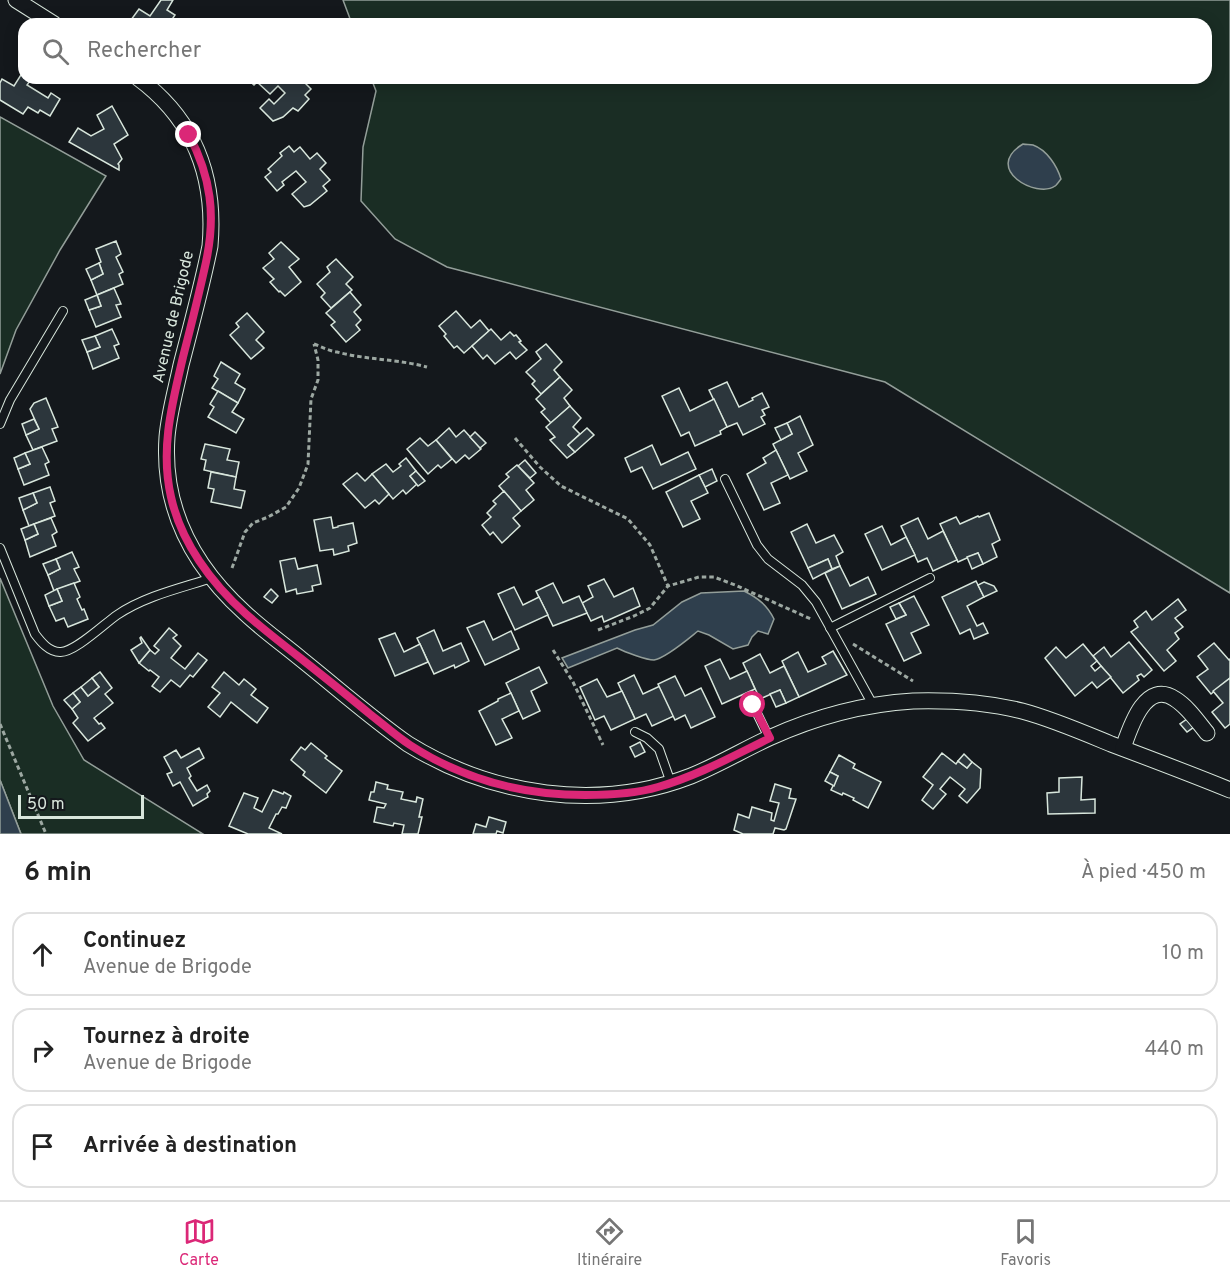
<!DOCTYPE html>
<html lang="fr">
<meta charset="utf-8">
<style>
:root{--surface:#fff;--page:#f6f6f6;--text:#222;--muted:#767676;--line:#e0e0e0;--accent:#db2777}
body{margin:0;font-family:Overpass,sans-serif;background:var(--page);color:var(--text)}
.scale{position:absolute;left:18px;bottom:15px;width:126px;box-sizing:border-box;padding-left:6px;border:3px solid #d8e6dc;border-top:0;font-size:16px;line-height:21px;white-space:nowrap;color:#d8e6dc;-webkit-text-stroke:4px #14181c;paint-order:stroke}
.stop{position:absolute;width:18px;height:18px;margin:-14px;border:4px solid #db2777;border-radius:50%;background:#fff}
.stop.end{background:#db2777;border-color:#fff;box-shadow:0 2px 6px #0008}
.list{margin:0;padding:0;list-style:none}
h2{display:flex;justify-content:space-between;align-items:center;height:78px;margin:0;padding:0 24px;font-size:26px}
h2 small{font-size:20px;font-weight:400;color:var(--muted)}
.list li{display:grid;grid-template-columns:39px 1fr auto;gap:18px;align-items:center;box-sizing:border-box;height:84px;margin:0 12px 12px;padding:0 12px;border:2px solid var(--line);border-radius:18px}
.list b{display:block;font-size:22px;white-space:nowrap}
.list p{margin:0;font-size:20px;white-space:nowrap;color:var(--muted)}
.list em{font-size:20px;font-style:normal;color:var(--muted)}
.icon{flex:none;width:33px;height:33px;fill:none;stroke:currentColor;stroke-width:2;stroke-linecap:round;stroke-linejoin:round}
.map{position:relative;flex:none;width:1230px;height:834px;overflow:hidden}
.search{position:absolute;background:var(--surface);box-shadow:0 3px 15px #0003;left:18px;right:18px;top:18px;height:66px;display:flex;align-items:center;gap:15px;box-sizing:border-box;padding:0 21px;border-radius:18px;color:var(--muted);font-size:22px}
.sheet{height:366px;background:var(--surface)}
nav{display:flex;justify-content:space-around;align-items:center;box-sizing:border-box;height:84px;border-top:2px solid var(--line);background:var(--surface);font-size:16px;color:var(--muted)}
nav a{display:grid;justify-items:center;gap:3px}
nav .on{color:var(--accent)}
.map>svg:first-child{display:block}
.green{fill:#1a2d24;stroke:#939e99;stroke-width:1.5}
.water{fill:#2f3f4d;stroke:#939e99;stroke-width:1.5}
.building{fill:#2c363c;stroke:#d8e6dc;stroke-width:1.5}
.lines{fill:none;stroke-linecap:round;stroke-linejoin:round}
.lane-casing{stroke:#d8e6dc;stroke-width:10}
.street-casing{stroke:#d8e6dc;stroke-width:17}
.path{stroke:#9da8a2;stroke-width:3;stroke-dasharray:4.5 3;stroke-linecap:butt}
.lane{stroke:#14181c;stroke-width:8}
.street{stroke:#14181c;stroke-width:15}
.route{stroke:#db2777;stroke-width:8}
.labels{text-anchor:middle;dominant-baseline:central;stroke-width:4.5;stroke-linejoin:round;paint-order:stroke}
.street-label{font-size:16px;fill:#d8e6dc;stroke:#14181c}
</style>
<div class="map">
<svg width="1230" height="834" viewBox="0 0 1230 834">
<rect width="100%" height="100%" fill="#14181c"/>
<g class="green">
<polygon points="343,0 1230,0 1230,593 885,382 447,267 395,239 361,201 363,147 376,91 371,78 1206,78 1206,24 352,24"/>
<polygon points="0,117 106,176 60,250 16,330 0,374"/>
<polygon points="0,578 53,706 84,760 203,834 21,834 0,780"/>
</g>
<g class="water">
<path d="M1023,144C1026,145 1030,144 1033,145C1047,150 1057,166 1061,179C1060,180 1056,186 1055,186C1037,199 982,169 1023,144Z"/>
<path d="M744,591C758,598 767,605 774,619L768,634L758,631L752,637L748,645L733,649L709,635L698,631C688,639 666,658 654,660C646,660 625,652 617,648L568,668L562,658L635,630L653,625L682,602L701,593Z"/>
<polygon points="0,780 21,834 0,834"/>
</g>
<g class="building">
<polygon points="161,0 173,0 167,10 175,15 169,24 128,24 139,9 150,16"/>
<polygon points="24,70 24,78 32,78 27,85 48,98 51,93 60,99 50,116 40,110 38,113 28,107 23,114 0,100 0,83 2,79 14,86"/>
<polygon points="246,78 307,78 304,82 311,89 305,95 309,99 298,111 293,108 283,117 273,121 260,108 269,99 274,104 285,93 278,86 270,94 257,82 254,85"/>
<polygon points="112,106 128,135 114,144 122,159 118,164 119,165 119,170 69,142 78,128 91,136 104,129 97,115"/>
<polygon points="289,146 294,152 300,147 310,159 317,153 326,163 320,169 330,180 323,186 327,191 310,205 304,207 292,194 306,182 296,171 282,182 284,185 277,191 265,177 271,172 268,169 282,156 280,153"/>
<polygon points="116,241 121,254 116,257 123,272 119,274 123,284 97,295 91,280 103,274 99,263 101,262 96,249"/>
<polygon points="281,242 299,259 289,267 301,282 285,296 280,291 279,292 270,282 274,279 263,268 274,259 269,253"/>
<polygon points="336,259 353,277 346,284 352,290 331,308 321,297 325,293 317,284 330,272 327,267"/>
<polygon points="99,263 103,274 91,280 86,269"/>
<polygon points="114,288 121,304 116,305 121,317 96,327 89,310 101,306 97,295"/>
<polygon points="350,292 361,305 354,312 361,320 356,325 360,330 346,342 331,325 335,322 326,313"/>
<polygon points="97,295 101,306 89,310 85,300"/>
<polygon points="456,311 471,328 480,320 489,331 464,353 457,346 454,348 444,336 446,334 439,326"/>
<polygon points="247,313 264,332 256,340 264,348 251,359 230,335 239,327 236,323"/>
<polygon points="112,329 119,344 114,346 119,358 93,369 87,352 100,347 95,336"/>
<polygon points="491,329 501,340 510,332 514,336 516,335 521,341 519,342 527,350 516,359 510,352 495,364 487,355 483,359 472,346"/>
<polygon points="95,336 100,347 87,352 82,340"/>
<polygon points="546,344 562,362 554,370 560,377 541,394 532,384 535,381 526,372 541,359 536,352"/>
<polygon points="221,362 240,374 235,383 245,389 238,403 212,388 218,379 214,376"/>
<polygon points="560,377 572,390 564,398 570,406 551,423 541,412 545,409 536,399"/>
<polygon points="727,382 739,407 753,400 752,398 762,393 769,407 762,410 765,415 761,417 765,424 743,435 737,423 727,427 709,390"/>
<polygon points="679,388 690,411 714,399 727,427 720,431 721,434 695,446 689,432 681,436 662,396"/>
<polygon points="218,391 238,403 232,412 244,419 236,433 208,417 214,407 210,404"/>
<polygon points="46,398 58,427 52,429 57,441 33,450 26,435 39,429 30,409 34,403"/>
<polygon points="570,406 581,418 573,427 580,434 568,445 575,452 567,458 550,440 555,437 546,427"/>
<polygon points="800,416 813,445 798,453 807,471 790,479 773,444 792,434 787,423"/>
<polygon points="34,419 39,429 26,435 22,424"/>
<polygon points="787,423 792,434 781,440 775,428"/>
<polygon points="449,428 456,437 464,430 481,449 469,459 465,455 456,463 436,440"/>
<polygon points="587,428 594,435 575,452 568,445"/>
<polygon points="475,432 486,443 480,448 470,437"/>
<polygon points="420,438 428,446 436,440 452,459 441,468 438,465 428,474 407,449"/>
<polygon points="205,444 230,449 227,460 239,462 236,477 204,470 206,460 201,459"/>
<polygon points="652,445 661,465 688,452 696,469 653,489 642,467 631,472 625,458"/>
<polygon points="42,447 49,462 45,464 49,475 24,485 18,469 30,464 25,453"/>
<polygon points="776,450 788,475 771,483 780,503 764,510 747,474 766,463 763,458"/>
<polygon points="25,453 30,464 18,469 14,458"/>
<polygon points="406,458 416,471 410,476 417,484 406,494 403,490 393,499 372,474 386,464 393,472 401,466 399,464"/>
<polygon points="525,460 536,473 530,478 518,466"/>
<polygon points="517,465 534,483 526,490 534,500 521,511 499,486 509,477 506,474"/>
<polygon points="712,469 717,481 705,487 699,475"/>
<polygon points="416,471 425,481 418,486 410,476"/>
<polygon points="211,472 236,477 234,489 245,491 241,508 211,502 214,489 208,488"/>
<polygon points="357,473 365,481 372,474 389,494 379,504 375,500 365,508 343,484"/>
<polygon points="699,475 708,493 691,501 700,519 683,527 666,492"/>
<polygon points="50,487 55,501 50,503 55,516 29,526 23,510 37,503 33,493"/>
<polygon points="504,491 521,511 513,518 520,526 502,543 493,532 490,535 482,525 491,517 487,513 496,504 493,501"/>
<polygon points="33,493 37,503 23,510 19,498"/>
<polygon points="989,513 1000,540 992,544 997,557 983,564 978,553 958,562 940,524 956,517 960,524 978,516 979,517"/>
<polygon points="331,517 333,528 338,527 338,526 353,523 357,543 348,546 349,551 334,555 333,549 320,551 314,520"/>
<polygon points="51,518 57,532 52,535 56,546 30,557 25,540 38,534 34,524"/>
<polygon points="918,518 928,539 943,531 957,560 933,571 927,558 918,562 901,526"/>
<polygon points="34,524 38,534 25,540 21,529"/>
<polygon points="807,524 816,543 834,535 843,552 836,556 840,566 832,569 828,559 808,568 791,532"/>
<polygon points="882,526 891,545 906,537 915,555 882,570 865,534"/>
<polygon points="72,552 79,567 74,569 80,581 54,591 48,575 60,569 56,559"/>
<polygon points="978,553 983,564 972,569 967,557"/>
<polygon points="295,558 298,569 317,565 321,584 312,586 313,591 297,594 296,589 286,592 280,561"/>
<polygon points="56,559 60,569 48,575 43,564"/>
<polygon points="828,559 832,569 813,579 808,568"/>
<polygon points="840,566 850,586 868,577 876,594 842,609 825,573"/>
<polygon points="604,579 614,597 633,588 640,606 604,622 602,616 591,621 582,603 593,597 588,586"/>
<polygon points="976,581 984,597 967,606 977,626 983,623 988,633 974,639 970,629 960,634 942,597"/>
<polygon points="984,582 994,586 997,591 984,597 978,585"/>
<polygon points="74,583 80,597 77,599 82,610 84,609 88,619 68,627 64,618 56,621 49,606 62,601 57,589"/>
<polygon points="553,583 563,603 579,596 587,613 553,626 536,591"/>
<polygon points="514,587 523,605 539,597 548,615 515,630 498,594"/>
<polygon points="57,589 62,601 49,606 45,595"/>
<polygon points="271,589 278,596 272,603 264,597"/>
<polygon points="914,596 929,625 911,633 921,653 904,661 886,624 906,615 899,603"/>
<polygon points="1178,599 1186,610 1175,618 1183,627 1175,633 1179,639 1167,650 1176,661 1164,671 1131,632 1138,627 1134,621 1146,611 1152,620"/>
<polygon points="899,603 906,615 896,619 890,607"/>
<polygon points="484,621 493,640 511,631 519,649 485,665 467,628"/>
<polygon points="169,628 177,635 173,638 181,646 171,658 185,669 198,653 207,660 193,677 190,675 180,687 171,680 160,692 152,686 159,677 150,670 149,671 139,663 150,650 155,654 159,650 154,646"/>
<polygon points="434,630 443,651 461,643 469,661 455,668 454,665 434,674 417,638"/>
<polygon points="395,633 404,652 420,644 428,662 395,676 379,639"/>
<polygon points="141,637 150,650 139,663 131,650 142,643 140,638"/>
<polygon points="1129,642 1152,670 1144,677 1141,674 1137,676 1139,680 1123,693 1093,656 1104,647 1111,657"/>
<polygon points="1214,643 1229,660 1230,659 1230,678 1211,694 1197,677 1208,669 1198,656"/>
<polygon points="1083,644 1097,661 1091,666 1095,671 1101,666 1111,677 1097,688 1092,682 1075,696 1045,658 1056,647 1066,658"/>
<polygon points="833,651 847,675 799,697 782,661 798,652 808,672 826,664 822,657"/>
<polygon points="760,654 770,673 784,666 799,697 786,703 780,690 760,699 743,663"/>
<polygon points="720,659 730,679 747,671 755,689 722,704 705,666"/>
<polygon points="539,667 547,683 531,691 540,711 523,719 506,683"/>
<polygon points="100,672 112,688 105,694 113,703 94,718 99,724 101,723 105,728 88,741 73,723 78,718 72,709 80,702 73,693 81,687 88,696 99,687 92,678"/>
<polygon points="224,672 239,685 244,679 256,689 251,695 268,708 257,723 231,702 220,717 208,707 220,693 212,687"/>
<polygon points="634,675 643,694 660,686 674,716 652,726 646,714 635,719 618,683"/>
<polygon points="675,676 685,696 701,688 715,717 691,728 685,715 675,720 658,684"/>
<polygon points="92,678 99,687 88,696 81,687"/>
<polygon points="1230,678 1230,724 1225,728 1212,712 1223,703 1213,691"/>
<polygon points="597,679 607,697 622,691 635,719 611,730 604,716 595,720 580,687"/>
<polygon points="780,690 786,703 776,707 770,694"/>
<polygon points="73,693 80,702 72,709 64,700"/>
<polygon points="511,693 519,711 502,719 512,738 496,745 479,711 498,701 498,699"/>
<polygon points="1187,719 1194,727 1187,732 1180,724"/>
<polygon points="640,742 645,752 635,757 630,747"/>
<polygon points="311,743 327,756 325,758 342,771 326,793 303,775 305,772 291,760 301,747 305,750"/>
<polygon points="199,748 204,758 187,768 191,776 189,778 197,791 207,785 210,791 207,794 208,797 193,806 180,782 173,786 167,774 172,772 164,757 176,750 181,758"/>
<polygon points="942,753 956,764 958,761 967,768 972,762 981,769 980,788 967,803 959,796 965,789 950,777 940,789 946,794 933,809 922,800 933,785 923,777"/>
<polygon points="964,754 972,762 967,768 958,761"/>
<polygon points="839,755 855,764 853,768 881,782 868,808 853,800 854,798 843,793 842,795 831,790 838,776 830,772"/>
<polygon points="830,772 838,776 834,786 825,781"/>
<polygon points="1082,777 1081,800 1095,799 1095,813 1048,814 1047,793 1059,792 1059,778"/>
<polygon points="376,782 388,785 387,789 403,792 401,799 416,802 417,797 423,799 419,817 422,817 418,834 402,834 404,825 394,823 393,826 374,822 377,807 384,808 386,804 369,800 371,792 374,792"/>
<polygon points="775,784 791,789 789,798 796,799 786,829 784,830 775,828 773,834 743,834 734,830 738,814 749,818 752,807 772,813 771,820 774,821 779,803 770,801"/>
<polygon points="273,790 283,794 284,792 291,796 286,808 282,807 278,814 276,814 269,828 282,834 248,834 229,826 244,793 258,798 254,808 262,812"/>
<polygon points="489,817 506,822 503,833 497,831 496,834 473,834 476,824 486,827"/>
</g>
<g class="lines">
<defs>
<g id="lane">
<polyline points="0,424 10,400 63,311"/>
<polyline points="725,479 757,545 768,559 802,585 816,602 873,705"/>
<path d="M0,548L35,634C41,642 49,652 60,652C74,653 104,624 117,615C145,596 181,588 212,578"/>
<polyline points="830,628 930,578"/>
<polyline points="753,705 769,738"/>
<polyline points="635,732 647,738 659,749 671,783"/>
</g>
<g id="street">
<polyline points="16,0 54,24"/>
<path d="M138,78C195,120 216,177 210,246C202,286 191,326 181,365C176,389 169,413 167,437C162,508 193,566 245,613C263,630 283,644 301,659C336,687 371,718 408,744C492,796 598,812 691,776C718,765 743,750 769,738C815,717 863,704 913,701C950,700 986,702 1022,711C1052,719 1082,732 1111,744C1151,759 1191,774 1230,790"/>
<path d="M1123,748C1130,728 1145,679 1175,699C1188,707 1198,722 1207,733"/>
</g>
</defs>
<use href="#lane" class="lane-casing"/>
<use href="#street" class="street-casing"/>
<g class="path">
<path d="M314,344C322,347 329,351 337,352C367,360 398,359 427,367"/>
<polyline points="515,438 540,467 561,486 628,519 650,545 668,586"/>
<polyline points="232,568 245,532 253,523 268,517 286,507 299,488 308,464 311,399 318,380 318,360 314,344"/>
<polyline points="598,630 634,616 650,608 668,586 699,577 714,577 735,585 811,619"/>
<polyline points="853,644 913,681"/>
<polyline points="553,650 573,682 603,745"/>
<polyline points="0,724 46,834"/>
</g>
<use href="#lane" class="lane"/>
<use href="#street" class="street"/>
</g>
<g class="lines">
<path class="route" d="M189,135C211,177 216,215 206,262C199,294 191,326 183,357C172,404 160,449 171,497C181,542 211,583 246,614C263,629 281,643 299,657C323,676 347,695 371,715C384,725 396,736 410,745C464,780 522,795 585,795C610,795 635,794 658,787C697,776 733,756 770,738L753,705"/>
</g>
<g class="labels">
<g class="street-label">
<text transform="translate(174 317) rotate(-77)">Avenue de Brigode</text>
</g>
</g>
</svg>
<div class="scale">50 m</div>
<div class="stop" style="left:753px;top:705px"></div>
<div class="stop end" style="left:189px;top:135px"></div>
<div class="search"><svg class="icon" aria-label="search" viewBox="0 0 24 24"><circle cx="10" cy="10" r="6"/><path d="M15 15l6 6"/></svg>Rechercher</div>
</div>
<section class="sheet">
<h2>6 min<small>À pied · 450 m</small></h2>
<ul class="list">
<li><svg class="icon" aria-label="ahead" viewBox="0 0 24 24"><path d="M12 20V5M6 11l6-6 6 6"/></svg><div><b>Continuez</b><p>Avenue de Brigode</p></div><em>10 m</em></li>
<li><svg class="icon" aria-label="right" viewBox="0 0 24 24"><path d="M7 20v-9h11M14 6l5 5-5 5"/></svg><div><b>Tournez à droite</b><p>Avenue de Brigode</p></div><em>440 m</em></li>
<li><svg class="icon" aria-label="arrive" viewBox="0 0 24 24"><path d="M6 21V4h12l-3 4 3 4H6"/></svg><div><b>Arrivée à destination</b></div></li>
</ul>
</section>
<nav>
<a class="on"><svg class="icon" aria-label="map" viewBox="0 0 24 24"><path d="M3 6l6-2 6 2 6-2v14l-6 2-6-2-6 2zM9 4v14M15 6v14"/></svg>Carte</a>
<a><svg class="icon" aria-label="directions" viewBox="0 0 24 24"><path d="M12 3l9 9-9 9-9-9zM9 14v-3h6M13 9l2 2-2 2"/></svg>Itinéraire</a>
<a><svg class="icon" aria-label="saved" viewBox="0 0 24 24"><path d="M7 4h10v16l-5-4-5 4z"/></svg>Favoris</a>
</nav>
